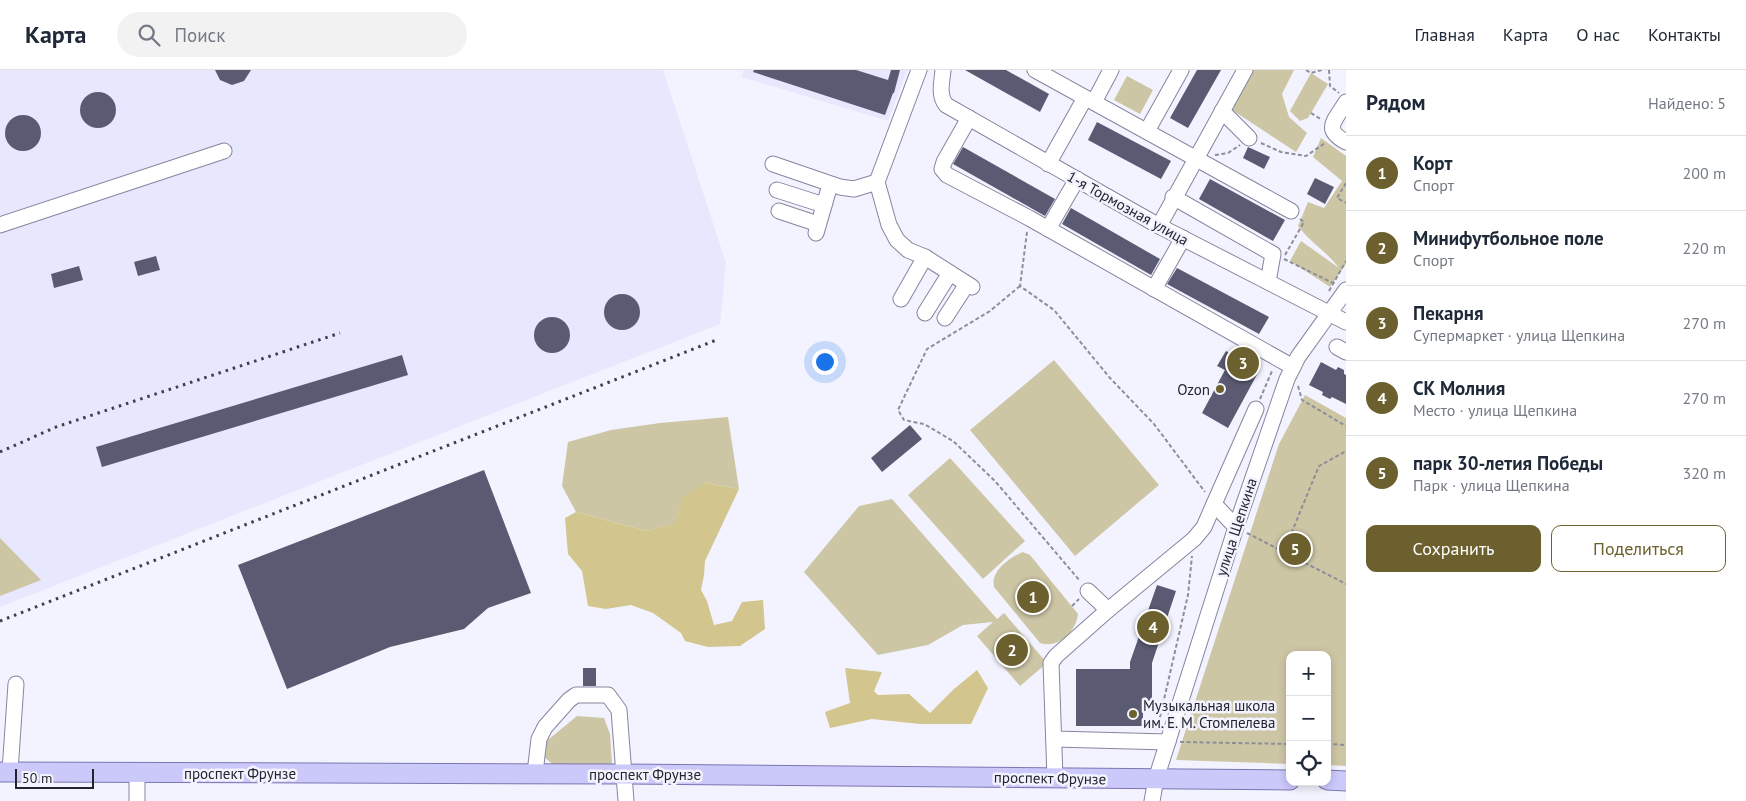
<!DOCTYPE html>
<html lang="ru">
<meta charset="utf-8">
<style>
:root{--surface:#fff;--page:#f2f2f3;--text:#1f2937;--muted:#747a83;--line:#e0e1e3;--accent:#6c612e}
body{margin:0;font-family:"PT Sans",sans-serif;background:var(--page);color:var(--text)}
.controls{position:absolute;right:15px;bottom:15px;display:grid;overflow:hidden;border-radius:10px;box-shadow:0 2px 8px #0003}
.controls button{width:45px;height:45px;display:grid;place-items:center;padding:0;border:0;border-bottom:1px solid var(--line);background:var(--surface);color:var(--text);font:25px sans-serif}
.scale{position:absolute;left:15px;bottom:12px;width:79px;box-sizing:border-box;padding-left:5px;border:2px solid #24242e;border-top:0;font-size:14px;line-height:18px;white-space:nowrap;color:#24242e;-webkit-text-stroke:4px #f3f3ff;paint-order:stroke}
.you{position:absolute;left:824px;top:291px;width:18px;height:18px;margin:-12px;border:4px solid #fff;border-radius:50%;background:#1a73e8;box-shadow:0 0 0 8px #1a73e833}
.badge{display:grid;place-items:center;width:32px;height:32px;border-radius:50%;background:var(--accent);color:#fff;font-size:16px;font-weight:700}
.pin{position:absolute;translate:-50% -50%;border:2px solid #fff;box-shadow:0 1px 5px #0006}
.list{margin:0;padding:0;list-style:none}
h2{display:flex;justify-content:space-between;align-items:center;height:65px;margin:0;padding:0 20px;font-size:21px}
h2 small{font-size:16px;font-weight:400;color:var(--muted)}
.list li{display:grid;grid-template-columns:32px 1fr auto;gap:15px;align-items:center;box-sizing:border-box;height:75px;padding:0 20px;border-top:1px solid var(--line)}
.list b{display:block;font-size:19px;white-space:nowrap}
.list p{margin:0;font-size:16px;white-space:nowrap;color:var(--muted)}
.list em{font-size:16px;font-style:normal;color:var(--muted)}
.actions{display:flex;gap:10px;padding:15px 20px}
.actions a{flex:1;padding:11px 0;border:1px solid var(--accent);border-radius:10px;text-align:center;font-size:18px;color:var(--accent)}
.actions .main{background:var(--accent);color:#fff}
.icon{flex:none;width:28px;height:28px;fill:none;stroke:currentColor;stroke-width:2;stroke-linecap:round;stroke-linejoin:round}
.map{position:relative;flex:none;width:1346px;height:731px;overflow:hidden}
header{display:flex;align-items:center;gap:30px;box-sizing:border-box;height:70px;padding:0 25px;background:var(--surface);border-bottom:1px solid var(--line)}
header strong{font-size:24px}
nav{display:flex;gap:28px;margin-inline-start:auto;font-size:18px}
.search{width:350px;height:45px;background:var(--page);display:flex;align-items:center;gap:12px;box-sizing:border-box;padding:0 18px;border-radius:28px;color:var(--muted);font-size:19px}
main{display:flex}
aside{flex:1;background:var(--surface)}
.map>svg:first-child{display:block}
.built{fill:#e7e7fd}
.green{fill:#cdc6a5}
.water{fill:#d2c68e}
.building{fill:#5a5a72}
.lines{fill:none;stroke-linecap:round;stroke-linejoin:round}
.minor-casing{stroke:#86859f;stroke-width:17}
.major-casing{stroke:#7a77b0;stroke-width:21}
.path{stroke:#8e8e99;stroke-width:2;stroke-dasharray:4 2.5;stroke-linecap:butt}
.minor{stroke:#fff;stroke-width:15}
.major{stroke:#cbc8fa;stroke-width:19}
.rail{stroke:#3e3e48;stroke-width:3;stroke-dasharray:2.5 5;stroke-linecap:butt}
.poi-dot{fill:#6c612e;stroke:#f3f3ff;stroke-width:2}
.labels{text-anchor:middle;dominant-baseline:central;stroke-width:5;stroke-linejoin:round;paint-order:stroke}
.street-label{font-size:15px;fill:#24242e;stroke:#f3f3ff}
.poi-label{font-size:15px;fill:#24242e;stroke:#f3f3ff;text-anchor:end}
</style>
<header>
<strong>Карта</strong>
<div class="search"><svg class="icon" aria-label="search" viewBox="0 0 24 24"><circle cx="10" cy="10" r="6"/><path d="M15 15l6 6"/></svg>Поиск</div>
<nav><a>Главная</a><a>Карта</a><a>О нас</a><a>Контакты</a></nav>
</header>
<main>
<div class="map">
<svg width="1346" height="731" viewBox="0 0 1346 731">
<rect width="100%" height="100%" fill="#f3f3ff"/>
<g class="built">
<polygon points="0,0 663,0 726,193 720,254 0,537"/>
<polygon points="744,0 907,0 888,51 742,7"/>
</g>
<g class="green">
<polygon points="1252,0 1294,0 1282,24 1289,47 1307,63 1296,82 1229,38"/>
<polygon points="1311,3 1328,14 1308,48 1300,51 1290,41"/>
<polygon points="1127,6 1153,20 1140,44 1114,30"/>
<path d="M1321,68L1346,86V194L1330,217L1290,191L1301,171L1339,198C1327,182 1310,172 1298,156L1308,132L1324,138L1342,111L1313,87Z"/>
<polygon points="1054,290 1159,415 1075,486 970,360"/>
<polygon points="1305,325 1346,348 1346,696 1327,695 1327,585 1290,585 1290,694 1176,690 1279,374"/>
<polygon points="728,347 739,419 706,413 679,441 677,453 647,461 576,442 562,416 568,372 611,360 660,353"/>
<polygon points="950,388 1025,471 983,509 908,425"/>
<polygon points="892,429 997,549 1004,543 1047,593 1020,616 977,566 993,552 963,555 928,575 878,585 804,502 859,436"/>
<polygon points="0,468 41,510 0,526"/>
<path d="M1023,482L1030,485L1078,544C1076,562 1058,579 1040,573L994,517C990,501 1010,487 1023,482Z"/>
<polygon points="577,646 604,648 610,664 612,694 555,696 544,687 543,674"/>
</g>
<g class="water">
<polygon points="706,413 739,419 705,491 704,505 701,520 707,531 714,555 732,551 742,532 763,530 765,559 740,576 708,577 685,571 681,563 653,543 631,535 606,539 588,536 582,501 568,484 565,448 576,442 647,461 676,453 683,426"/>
<polygon points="845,598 882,602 874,621 878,625 909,624 930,643 954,619 977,600 988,618 971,654 920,654 872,649 830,658 825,642 850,633"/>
</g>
<g class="building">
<polygon points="215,0 251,0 244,11 232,15 220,10"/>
<polygon points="754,0 856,0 888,10 891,0 900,0 894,23 893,23 885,45 753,2"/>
<polygon points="965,0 1006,0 1049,24 1040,42"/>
<polygon points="1197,0 1221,0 1188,58 1170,48"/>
<circle cx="98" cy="40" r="18"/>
<circle cx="23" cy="63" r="18"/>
<polygon points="1097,52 1171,91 1161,109 1088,70"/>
<polygon points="963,77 1055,129 1045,146 953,94"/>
<polygon points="1248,77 1270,87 1264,99 1243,88"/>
<polygon points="1315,108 1334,117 1325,134 1307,124"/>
<polygon points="1210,109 1285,150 1273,171 1199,129"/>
<polygon points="1071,138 1160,189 1151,205 1062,154"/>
<polygon points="156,186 160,200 138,206 134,192"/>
<polygon points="79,196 83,210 54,218 51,204"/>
<polygon points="1177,198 1269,247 1259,264 1167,214"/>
<circle cx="622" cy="242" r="18"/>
<circle cx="552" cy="265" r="18"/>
<polygon points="1226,281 1260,299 1228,358 1202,343 1225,300 1217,296"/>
<polygon points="402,285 408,305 102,397 96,377"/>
<polygon points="1321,292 1336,300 1338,297 1344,300 1344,304 1346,305 1346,334 1332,327 1330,329 1322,325 1323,322 1309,315"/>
<polygon points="910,355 922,369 882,402 871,388"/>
<polygon points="484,400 531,523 488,538 464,559 390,577 287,619 238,495"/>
<polygon points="1157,515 1176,521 1152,593 1152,640 1143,640 1143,656 1076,656 1076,599 1130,599 1130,592"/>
<rect x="583" y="598" width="13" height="18"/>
</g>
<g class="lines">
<defs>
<g id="minor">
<path d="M943,0C942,12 938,25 946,35L1159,156L1346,252"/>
<polyline points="1035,0 1291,141"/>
<polyline points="1094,32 1111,0"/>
<path d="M1346,32C1335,51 1322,59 1346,72"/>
<polyline points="1222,41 1249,68"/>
<polyline points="969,48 944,92 942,99 947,105 1029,148 1293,297"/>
<polyline points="1147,61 1181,0"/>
<polyline points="773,94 840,117 854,119 877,112 919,0"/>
<polyline points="1048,94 1085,28"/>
<polyline points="877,112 889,155 897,170 908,180 925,187 972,217"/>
<polyline points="777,120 824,135"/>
<polyline points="1173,127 1273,184 1268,212"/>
<polyline points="779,141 818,154"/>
<polyline points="0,155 224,81"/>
<polyline points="1159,156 1245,0"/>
<polyline points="1048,159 1077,109"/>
<polyline points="816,163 830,115"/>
<polyline points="1154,219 1183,168"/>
<polyline points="901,229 925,187"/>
<polyline points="925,243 950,203"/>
<polyline points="945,248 967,214"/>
<polyline points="1337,277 1346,282"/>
<polyline points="1236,457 1214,434 1256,339"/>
<polyline points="1088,521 1108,540"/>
<polyline points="1054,669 1168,672"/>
<polyline points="10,701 16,614"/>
<polyline points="535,703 539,669 545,657 569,630 576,625 608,625 619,640 626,731"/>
<polyline points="1055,708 1051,593 1056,586 1108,540 1194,469 1204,457 1214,434"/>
<polyline points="137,731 137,702"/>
<polyline points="1152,731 1156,709 1236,457 1287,309 1298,287 1346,220"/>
</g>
<g id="major">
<polyline points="0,702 624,704 1290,710"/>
<polyline points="1327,710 1346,711"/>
</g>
</defs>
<use href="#minor" class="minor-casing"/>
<use href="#major" class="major-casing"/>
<g class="path">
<polyline points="1306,0 1311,3 1322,0"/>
<polyline points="1329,0 1330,16 1339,23"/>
<polyline points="1311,43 1322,50"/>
<polyline points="1261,73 1281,82 1306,86 1325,73"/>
<polyline points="1215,85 1228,83 1240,75"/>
<polyline points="1346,113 1337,128 1346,133"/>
<polyline points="1027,162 1020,216 1054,240 1110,308 1154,354 1205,422"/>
<polyline points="1285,185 1304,152 1300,149"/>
<polyline points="1284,189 1333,213"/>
<polyline points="1020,216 990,241 927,279 898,340 904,350 924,354 953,371 995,411 1080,511"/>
<polyline points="1329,221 1346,191"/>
<polyline points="1298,316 1302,330 1346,356"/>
<polyline points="1260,329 1272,301"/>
<polyline points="1247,463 1346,514"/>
<polyline points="1284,481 1319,396 1346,381"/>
<polyline points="1072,536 1079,529"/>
<polyline points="1157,660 1188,525 1192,486"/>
<polyline points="1180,672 1290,674"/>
<polyline points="1327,674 1346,675"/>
</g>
<use href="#minor" class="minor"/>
<use href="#major" class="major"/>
<g class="rail">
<polyline points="0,382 56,357 340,263"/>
<polyline points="0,551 719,269"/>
</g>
</g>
<g class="poi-dot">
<circle cx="1220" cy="319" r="5"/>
<circle cx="1133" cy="644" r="5"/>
</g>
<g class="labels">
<g class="street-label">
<text transform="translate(1128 138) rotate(29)">1-я Тормозная улица</text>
<text transform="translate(1236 457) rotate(-72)">улица Щепкина</text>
<text x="240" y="703">проспект Фрунзе</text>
<text x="645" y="704">проспект Фрунзе</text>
<text transform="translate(1050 708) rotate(1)">проспект Фрунзе</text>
</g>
<g class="poi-label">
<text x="1210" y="319">Ozon</text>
<text x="1143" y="635" text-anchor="start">Музыкальная школа<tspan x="1143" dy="17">им. Е. М. Стомпелева</tspan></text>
</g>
</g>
</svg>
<div class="controls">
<button>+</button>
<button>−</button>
<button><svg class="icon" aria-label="locate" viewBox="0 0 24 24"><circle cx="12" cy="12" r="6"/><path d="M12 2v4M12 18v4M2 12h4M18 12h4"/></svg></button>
</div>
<div class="scale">50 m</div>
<div class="you"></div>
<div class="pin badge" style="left:1033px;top:527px">1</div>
<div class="pin badge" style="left:1012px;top:580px">2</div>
<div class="pin badge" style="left:1243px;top:293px">3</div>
<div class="pin badge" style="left:1153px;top:557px">4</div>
<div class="pin badge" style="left:1295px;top:479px">5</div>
</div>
<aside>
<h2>Рядом<small>Найдено: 5</small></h2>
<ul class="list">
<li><span class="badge">1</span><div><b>Корт</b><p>Спорт</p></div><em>200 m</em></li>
<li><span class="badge">2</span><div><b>Минифутбольное поле</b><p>Спорт</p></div><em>220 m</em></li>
<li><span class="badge">3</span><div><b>Пекарня</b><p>Супермаркет · улица Щепкина</p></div><em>270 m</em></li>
<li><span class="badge">4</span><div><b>СК Молния</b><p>Место · улица Щепкина</p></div><em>270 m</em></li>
<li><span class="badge">5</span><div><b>парк 30-летия Победы</b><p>Парк · улица Щепкина</p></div><em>320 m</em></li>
</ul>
<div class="actions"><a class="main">Сохранить</a><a>Поделиться</a></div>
</aside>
</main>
